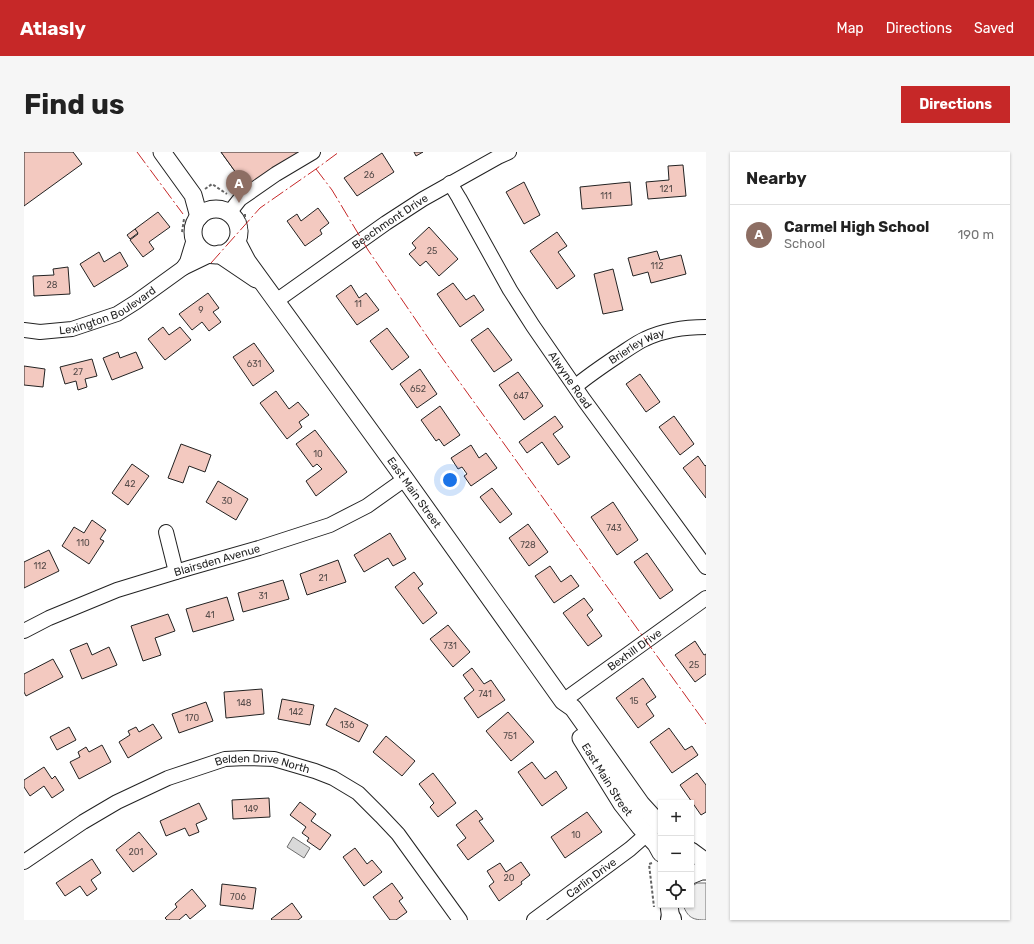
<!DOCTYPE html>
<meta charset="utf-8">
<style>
:root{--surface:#fff;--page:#f6f6f6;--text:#222;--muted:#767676;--line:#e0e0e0;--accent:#c62828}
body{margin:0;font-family:Rubik,sans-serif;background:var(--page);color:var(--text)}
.controls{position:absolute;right:12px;bottom:12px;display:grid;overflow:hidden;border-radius:0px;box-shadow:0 1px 3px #0004}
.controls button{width:36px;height:36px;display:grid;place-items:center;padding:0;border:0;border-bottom:1px solid var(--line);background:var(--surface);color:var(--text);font:20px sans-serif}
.you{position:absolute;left:426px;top:328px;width:14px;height:14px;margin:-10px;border:3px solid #fff;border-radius:50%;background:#1a73e8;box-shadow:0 0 0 6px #1a73e833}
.badge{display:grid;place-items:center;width:26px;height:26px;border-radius:50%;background:var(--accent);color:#fff;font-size:13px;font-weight:700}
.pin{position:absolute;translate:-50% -33px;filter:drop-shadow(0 1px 2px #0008)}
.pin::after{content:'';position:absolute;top:21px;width:14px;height:12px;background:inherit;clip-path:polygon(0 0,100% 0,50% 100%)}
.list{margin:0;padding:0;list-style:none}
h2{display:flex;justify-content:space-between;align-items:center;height:52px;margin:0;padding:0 16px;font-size:17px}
h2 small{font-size:13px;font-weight:400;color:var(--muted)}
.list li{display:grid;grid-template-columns:26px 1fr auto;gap:12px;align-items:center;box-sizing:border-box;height:60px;padding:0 16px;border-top:1px solid var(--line)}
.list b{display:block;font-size:15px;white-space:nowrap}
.list p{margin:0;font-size:13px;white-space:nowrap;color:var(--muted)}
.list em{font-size:13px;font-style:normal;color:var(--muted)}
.icon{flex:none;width:22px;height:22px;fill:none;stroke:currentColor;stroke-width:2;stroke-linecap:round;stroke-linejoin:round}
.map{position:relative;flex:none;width:682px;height:768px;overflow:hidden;border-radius:0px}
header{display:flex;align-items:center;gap:24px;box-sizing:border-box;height:56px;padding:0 20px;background:var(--accent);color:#fff}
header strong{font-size:19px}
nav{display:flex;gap:22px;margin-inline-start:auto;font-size:14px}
.intro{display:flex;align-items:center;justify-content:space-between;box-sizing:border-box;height:96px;padding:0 24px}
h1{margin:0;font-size:28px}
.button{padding:10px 18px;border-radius:0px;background:var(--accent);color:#fff;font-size:14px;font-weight:700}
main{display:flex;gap:24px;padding:0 24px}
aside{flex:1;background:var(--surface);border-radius:0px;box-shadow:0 1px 3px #0004}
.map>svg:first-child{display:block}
.green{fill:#eee;stroke:#6f6f6f}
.water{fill:#d9d9d9;stroke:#6f6f6f}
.building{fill:#f3c9c0;stroke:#222}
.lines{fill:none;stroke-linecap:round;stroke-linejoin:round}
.minor-casing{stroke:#222;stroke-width:16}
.major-casing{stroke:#222;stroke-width:19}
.highway-casing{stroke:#222;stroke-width:22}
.path{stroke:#646464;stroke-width:2;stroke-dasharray:3 2;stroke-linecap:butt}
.minor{stroke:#fff;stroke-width:14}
.major{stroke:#fff;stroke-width:17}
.highway{stroke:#fff;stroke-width:20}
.power{stroke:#c62828;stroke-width:1;stroke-dasharray:14 3 2 3;stroke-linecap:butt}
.labels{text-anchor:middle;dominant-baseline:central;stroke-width:3;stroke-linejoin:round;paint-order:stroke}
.number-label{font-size:9px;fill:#564c4a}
.street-label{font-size:11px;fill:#222;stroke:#fff}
</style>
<header>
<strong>Atlasly</strong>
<nav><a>Map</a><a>Directions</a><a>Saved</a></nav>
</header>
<div class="intro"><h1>Find us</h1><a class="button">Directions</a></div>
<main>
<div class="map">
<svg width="682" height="768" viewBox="0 0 682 768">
<rect width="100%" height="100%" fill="#fff"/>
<path class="green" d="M673,731H682V768C669,768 664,766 659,753H667V735Z"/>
<polygon class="water" points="269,685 286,696 280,706 263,695"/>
<g class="building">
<polygon points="0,0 49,0 58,12 0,54"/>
<polygon points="197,0 280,0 223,36"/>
<polygon points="197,0 280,0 223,36"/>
<polygon points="390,0 399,0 392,4"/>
<polygon points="358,1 370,20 333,44 320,26"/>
<polygon points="659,13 662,44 624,47 622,30 645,28 644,14"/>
<polygon points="500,30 516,63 500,72 482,40"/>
<polygon points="606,30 608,53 558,57 556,35"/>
<polygon points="294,56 305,71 296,78 298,82 281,94 263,69 273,62 277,69"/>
<polygon points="134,60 146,75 125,90 130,97 119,105 106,88 114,82 111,77"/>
<polygon points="405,75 434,107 415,124 402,109 396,114 385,102 392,96 388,91"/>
<polygon points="111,77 114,81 106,87 103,83"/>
<polygon points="533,80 543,94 534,100 551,124 533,137 506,99"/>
<polygon points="633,99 636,108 657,103 662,122 627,131 624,120 609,124 604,106"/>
<polygon points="75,100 80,110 96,100 104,114 70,135 56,112"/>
<polygon points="44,115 46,142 10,144 9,124 30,123 29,117"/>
<polygon points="589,117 599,158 579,162 570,122"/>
<polygon points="429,131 442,148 450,143 460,158 436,175 413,142"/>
<polygon points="327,133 335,146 342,141 355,158 333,173 312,144"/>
<polygon points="184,141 195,156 189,160 197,170 185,179 178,170 168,178 155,162"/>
<polygon points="139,175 145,183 156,175 167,188 141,208 124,187"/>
<polygon points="363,176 385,205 368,218 346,189"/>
<polygon points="464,176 488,208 470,220 447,188"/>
<polygon points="230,191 250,219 229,234 209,205"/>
<polygon points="94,200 96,206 112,200 119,216 88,228 79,206"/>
<polygon points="68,207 73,224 61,227 63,235 54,238 52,229 41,232 36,215"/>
<polygon points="0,214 21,217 19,235 0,233"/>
<polygon points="396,217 413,242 393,256 376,232"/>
<polygon points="494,220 519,254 500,268 475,233"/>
<polygon points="616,222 636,250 622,260 602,232"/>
<polygon points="252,239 265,257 274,250 285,263 275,270 278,275 263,287 236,251"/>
<polygon points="416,254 436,283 420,294 415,287 412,289 397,268"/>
<polygon points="531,264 539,275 529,282 546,305 534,313 518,290 503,301 495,290"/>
<polygon points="650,264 670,292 656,303 635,275"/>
<polygon points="291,278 323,320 292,344 282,329 298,317 293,312 289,315 272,292"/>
<polygon points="157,292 187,303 181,320 165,314 159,331 144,326"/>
<polygon points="447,293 455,306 462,301 473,316 447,334 440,324 443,322 438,315 434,317 427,306"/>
<polygon points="674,304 681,314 682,313 682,346 659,316"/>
<polygon points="108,312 125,324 104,353 88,341"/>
<polygon points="194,329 224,347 212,368 182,350"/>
<polygon points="468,336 488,362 476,371 456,345"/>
<polygon points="589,350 614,388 593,403 567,365"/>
<polygon points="68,368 82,378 76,387 80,389 65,412 38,394 50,375 60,381"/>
<polygon points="504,372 524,400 505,414 485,386"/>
<polygon points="366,381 382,407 369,414 364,406 340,420 330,403"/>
<polygon points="25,398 35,419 0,436 0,410"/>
<polygon points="623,401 649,438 636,447 610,410"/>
<polygon points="314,408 322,430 283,443 276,422"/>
<polygon points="526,414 537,430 547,423 555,434 530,451 511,424"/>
<polygon points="390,420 399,432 394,436 413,461 399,472 371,435"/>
<polygon points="259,428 265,447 219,460 214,441"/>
<polygon points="203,445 210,468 169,480 162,457"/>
<polygon points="560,446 569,458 563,463 578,484 564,494 539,461"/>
<polygon points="144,462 151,479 131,486 137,503 119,509 107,474"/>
<polygon points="424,473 446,500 429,515 406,487"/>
<polygon points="671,489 680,503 682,502 682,522 671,530 651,503"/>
<polygon points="63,491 68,503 85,495 93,513 58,527 46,498"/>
<polygon points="29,507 39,525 2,544 0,540 0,522"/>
<polygon points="448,516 460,532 467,528 481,548 454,566 440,546 450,538 439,523"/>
<polygon points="619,526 632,545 622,552 630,564 614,576 592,546"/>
<polygon points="238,537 240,562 202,566 200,540"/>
<polygon points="258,547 290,553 286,573 254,567"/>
<polygon points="182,550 189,569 155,581 148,562"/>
<polygon points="311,556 344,573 335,590 302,573"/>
<polygon points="484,560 510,590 487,609 462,579"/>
<polygon points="129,572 138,586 104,606 95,590 106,583 104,579 112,575 115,580"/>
<polygon points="45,575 52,588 33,598 26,585"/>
<polygon points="645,576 661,598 668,594 674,603 648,621 626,590"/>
<polygon points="362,584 391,609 378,624 349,600"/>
<polygon points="78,593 87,610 55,627 46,610 56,605 54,600 62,595 65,600"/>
<polygon points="508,610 521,627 532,619 543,636 518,654 494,620"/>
<polygon points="20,615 28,627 31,624 40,638 28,646 20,634 6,644 0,635 0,628"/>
<polygon points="409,621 432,651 414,665 406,655 410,651 395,632"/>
<polygon points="673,621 682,633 682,660 677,663 656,633"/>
<polygon points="245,646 246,665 209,667 208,648"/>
<polygon points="276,650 292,662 287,669 307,683 296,698 283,689 285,686 278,681 282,675 266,663"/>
<polygon points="175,651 183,667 172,672 175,680 165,684 161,676 142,684 136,669"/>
<polygon points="452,658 459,667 455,669 470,689 444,708 433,693 442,686 432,673"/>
<polygon points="563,660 578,680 541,706 527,685"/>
<polygon points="115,680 133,702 109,720 92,698"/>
<polygon points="331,696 343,712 348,708 358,720 340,734 319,705"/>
<polygon points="68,707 77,721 67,728 73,737 63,744 56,734 41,744 32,731"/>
<polygon points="497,710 506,723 497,730 498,732 475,749 465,734 470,730 463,719 476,711 482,720"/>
<polygon points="368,731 379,746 375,749 383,760 372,768 366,768 349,745"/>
<polygon points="198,732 232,736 229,757 196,753"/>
<polygon points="168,737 182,754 166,767 162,762 155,768 143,768 141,766 153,755 151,752"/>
<polygon points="268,751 278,765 274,768 248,768 247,767"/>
</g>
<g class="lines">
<defs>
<g id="minor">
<path id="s1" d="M426,31L435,46L486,138L509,174L560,248L682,415"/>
<polyline points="205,61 216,47 252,22 289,0"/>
<polyline points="159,116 163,110 170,87"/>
<path id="s2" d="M252,149L362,71L399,47L474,5L485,0"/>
<path id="s3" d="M0,178L16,180L48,177L93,162L112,150L159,116L188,102"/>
<path id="s4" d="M552,234C565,223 580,213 595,203C603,198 612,191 621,187C640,178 661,175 682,175"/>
<polyline points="142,380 152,420"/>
<path id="s5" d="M0,479L25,466L93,438L165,416L235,396L306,373L343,354L381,327"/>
<path id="s6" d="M539,549L682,446"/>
<path id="s7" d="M0,710L59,670L93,650L144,626L201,607L222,606L250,607L291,619L309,626L334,641L357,664L374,682L436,768"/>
<path id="s8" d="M510,768L606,697L623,682"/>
</g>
<g id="major">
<polyline points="138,0 169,43 175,65"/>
<circle cx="192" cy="80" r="23"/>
<path id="s9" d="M213,90L223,109L381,327L539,549L549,556L617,652L637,674"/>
<polyline points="195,102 232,127"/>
<path id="s10" d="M557,586L598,652L616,675L632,692L637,701"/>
<polyline points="667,699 682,710"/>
<polyline points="667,723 677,719 682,719"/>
<polyline points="645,753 647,768"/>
</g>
<polyline id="highway" points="647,768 647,767"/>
</defs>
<use href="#minor" class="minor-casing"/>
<use href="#major" class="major-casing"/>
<use href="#highway" class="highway-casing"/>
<g class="path">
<polyline points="181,37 188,32 203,42"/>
<polyline points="221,62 221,68 224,81"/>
<polyline points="158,80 160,67"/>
<polyline points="628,711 625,712 630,755"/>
</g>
<use href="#minor" class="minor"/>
<use href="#major" class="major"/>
<use href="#highway" class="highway"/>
<g class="power">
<polyline points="113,0 159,62"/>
<polyline points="292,17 308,38 344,98 411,196 682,572"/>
<polyline points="187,111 236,56 292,17 315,0"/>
</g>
</g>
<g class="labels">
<g class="number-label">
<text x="345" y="23">26</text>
<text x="642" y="37">121</text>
<text x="582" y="44">111</text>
<text x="408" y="99">25</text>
<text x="633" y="114">112</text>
<text x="28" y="133">28</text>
<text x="334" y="152">11</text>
<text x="177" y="158">9</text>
<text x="230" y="212">631</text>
<text x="54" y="220">27</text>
<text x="394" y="237">652</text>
<text x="497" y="244">647</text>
<text x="294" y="302">10</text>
<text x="106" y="332">42</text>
<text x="203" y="349">30</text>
<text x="590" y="376">743</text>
<text x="59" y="391">110</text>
<text x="504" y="393">728</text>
<text x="16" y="414">112</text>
<text x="299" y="426">21</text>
<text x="239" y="444">31</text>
<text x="186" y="463">41</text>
<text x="426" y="494">731</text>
<text x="670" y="513">25</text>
<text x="461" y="542">741</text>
<text x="610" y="549">15</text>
<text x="220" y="551">148</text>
<text x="272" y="560">142</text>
<text x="168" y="566">170</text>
<text x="323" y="573">136</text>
<text x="486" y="584">751</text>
<text x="227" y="657">149</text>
<text x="552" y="683">10</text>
<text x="112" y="700">201</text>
<text x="485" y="726">20</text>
<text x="214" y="745">706</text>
</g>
<g class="street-label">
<text stroke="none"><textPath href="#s2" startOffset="139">Beechmont Drive</textPath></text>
<text stroke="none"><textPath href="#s3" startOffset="88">Lexington Boulevard</textPath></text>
<text stroke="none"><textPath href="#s4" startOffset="73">Brierley Way</textPath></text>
<text stroke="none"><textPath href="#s1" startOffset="231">Alwyne Road</textPath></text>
<text stroke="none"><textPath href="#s9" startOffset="307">East Main Street</textPath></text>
<text stroke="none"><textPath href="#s5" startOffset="206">Blairsden Avenue</textPath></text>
<text stroke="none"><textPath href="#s6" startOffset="88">Bexhill Drive</textPath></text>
<text stroke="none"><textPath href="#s7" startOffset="265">Belden Drive North</textPath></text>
<text stroke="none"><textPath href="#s10" startOffset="49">East Main Street</textPath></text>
<text stroke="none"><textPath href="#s8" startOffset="71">Carlin Drive</textPath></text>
</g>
</g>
</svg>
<div class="controls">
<button>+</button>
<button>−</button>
<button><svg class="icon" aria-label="locate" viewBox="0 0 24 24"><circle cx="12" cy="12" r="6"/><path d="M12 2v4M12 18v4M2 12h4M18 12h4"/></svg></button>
</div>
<div class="you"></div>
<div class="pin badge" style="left:215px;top:51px;background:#8d6e63">A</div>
</div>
<aside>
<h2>Nearby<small></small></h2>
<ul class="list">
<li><span class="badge" style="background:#8d6e63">A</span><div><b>Carmel High School</b><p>School</p></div><em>190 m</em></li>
</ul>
</aside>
</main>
